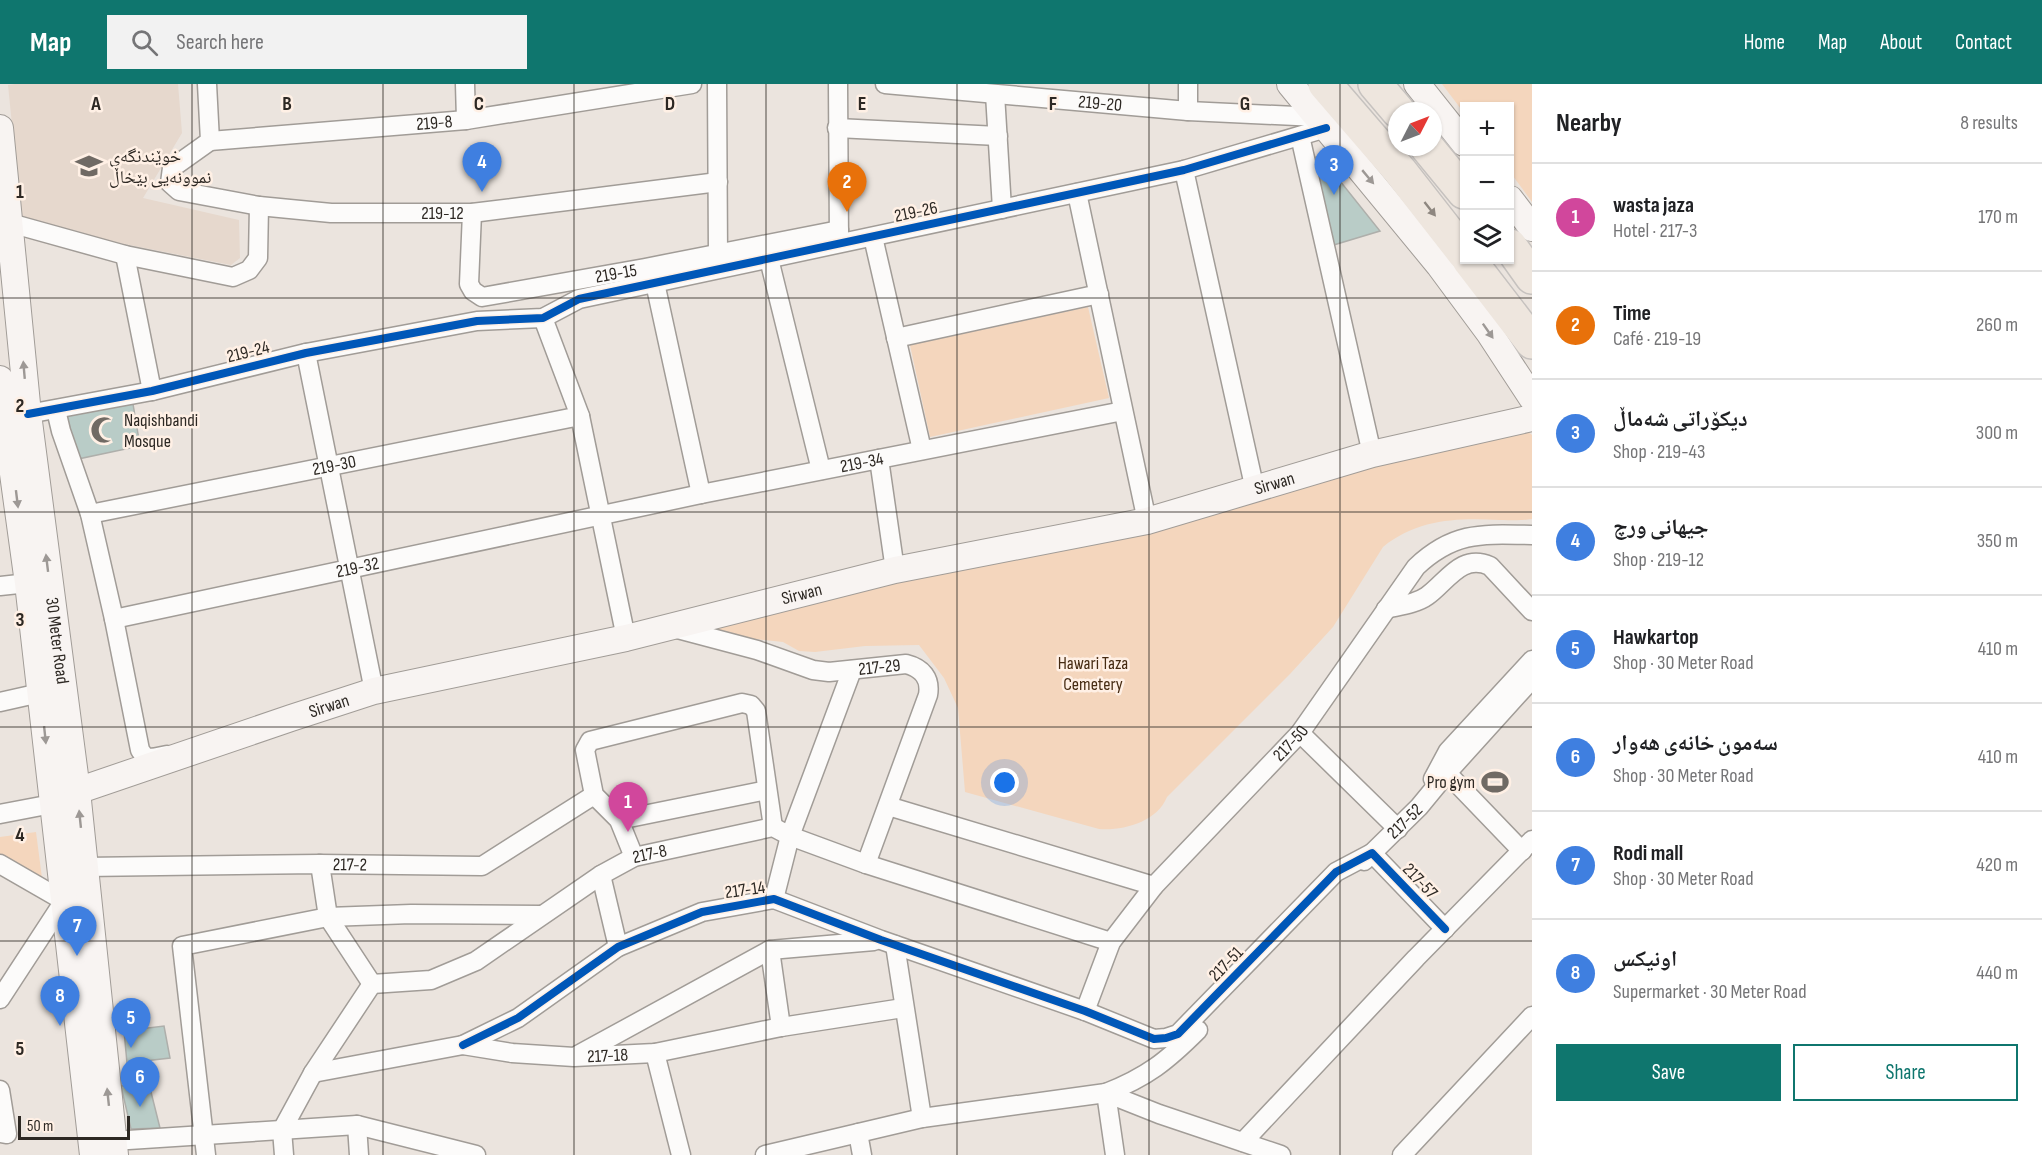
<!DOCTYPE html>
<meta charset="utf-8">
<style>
:root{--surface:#fff;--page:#f2f2f2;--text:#202124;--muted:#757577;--line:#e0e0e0;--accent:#0f766e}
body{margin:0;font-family:"Sofia Sans Condensed","Noto Naskh Arabic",sans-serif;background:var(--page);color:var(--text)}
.controls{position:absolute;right:18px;top:18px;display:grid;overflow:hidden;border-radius:0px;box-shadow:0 2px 4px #0004}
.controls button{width:54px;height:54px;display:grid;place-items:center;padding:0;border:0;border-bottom:2px solid var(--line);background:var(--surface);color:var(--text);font:30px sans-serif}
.compass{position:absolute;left:1388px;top:18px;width:54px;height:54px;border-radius:50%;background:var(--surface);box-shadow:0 2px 4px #0004;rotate:48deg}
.scale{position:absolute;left:18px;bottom:15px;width:112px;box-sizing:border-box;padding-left:6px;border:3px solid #2d2823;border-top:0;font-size:16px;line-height:21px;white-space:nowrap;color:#2d2823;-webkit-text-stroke:4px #fff0e5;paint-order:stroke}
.you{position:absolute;left:1005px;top:699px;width:21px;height:21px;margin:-15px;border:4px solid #fff;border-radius:50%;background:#1a73e8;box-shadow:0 0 0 9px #1a73e833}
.badge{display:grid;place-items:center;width:39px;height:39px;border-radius:50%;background:var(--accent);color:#fff;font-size:20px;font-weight:700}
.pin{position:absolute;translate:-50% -50px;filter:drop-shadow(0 2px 3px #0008)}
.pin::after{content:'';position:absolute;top:32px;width:21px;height:18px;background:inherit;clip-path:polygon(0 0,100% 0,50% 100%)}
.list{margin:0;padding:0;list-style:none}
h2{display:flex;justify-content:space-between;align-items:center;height:78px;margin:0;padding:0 24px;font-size:26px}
h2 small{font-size:20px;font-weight:400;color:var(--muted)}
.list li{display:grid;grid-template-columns:39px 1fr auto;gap:18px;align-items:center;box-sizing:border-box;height:108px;padding:0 24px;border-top:2px solid var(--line)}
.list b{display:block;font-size:22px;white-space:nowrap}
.list p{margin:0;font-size:20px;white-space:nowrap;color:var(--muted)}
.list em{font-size:20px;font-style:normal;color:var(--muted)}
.actions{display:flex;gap:12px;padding:18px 24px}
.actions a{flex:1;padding:14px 0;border:2px solid var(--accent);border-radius:0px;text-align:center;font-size:21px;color:var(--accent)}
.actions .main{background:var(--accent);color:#fff}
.icon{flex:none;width:33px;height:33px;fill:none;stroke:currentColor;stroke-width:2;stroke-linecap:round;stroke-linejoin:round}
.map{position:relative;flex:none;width:1532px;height:1071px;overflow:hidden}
header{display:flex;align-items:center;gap:36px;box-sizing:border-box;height:84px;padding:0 30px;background:var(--accent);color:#fff}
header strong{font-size:28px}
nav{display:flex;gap:33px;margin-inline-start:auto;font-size:21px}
.search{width:420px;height:54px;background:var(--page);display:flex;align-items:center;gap:15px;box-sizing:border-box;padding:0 21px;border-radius:0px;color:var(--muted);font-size:22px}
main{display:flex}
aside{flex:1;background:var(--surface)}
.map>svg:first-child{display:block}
.built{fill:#e6d8cd}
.green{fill:#f4d6bd}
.building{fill:#b9ccc7;stroke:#aeafab;stroke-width:1.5}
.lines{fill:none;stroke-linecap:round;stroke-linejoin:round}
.street-casing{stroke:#a19c97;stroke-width:21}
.secondary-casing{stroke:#a19c97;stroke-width:28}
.highway-casing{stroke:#c6c2bf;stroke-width:36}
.street{stroke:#fcfbfa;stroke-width:18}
.secondary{stroke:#f8f4f2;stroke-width:26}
.highway{stroke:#eee6de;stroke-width:33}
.cycleway-casing{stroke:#fff0e5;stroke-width:11}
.cycleway{stroke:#0057b8;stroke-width:8}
.oneway{fill:#9d9895}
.oneway2{fill:#8e8780}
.grid{fill:none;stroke:#2d2823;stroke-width:1.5;stroke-opacity:0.55}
.labels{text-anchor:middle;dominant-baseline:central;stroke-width:5;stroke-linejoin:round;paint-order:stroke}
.street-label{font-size:18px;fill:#2d2823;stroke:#fff0e5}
.poi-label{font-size:18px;fill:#2d2823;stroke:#fff0e5;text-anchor:start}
.park-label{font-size:18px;fill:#462b12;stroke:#fff0e5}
.grid-label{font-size:20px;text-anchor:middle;font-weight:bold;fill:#2d2823;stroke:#fff0e5;stroke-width:5;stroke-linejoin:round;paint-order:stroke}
</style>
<header>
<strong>Map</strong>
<div class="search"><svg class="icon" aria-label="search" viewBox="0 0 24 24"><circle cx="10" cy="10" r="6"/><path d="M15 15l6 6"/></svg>Search here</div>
<nav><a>Home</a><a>Map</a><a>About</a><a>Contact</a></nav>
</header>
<main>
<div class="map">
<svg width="1532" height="1071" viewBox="0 0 1532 1071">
<rect width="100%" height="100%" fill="#ebe4de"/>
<polygon class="built" points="15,0 178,0 182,49 143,114 239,136 240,174 231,181 22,140 8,1"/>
<g class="green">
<polygon points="1442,0 1532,0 1532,118 1510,88 1510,22 1464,22 1464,29"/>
<polygon points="1088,223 1109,314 930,353 910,261"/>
<path d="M1523,344L1532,351V435C1521,437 1511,436 1499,436C1456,434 1418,435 1383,463L1333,543L1290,590L1167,713C1157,738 1123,747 1099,745L965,708L958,624L944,594L919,561L865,562L815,568L799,567L783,558L747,554L715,547L709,535L1225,418Z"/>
<polygon points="36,748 42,794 0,770 0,753"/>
</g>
<g class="building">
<polygon points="1320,72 1380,147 1327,163 1309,75"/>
<polygon points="132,314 140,362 78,375 66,329"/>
<polygon points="164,942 170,974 127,979 124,947"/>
<polygon points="149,1000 160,1044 131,1045 121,1002"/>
</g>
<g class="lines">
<defs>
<g id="street">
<path id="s1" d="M207,0L210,57L172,84L170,99L179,107L259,122L331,129H472L718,98"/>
<polyline points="465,0 466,36"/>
<polyline points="717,0 718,170"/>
<polyline points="838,0 839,158"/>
<path id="s2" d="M885,0L1188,27L1317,33"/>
<polyline points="1188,0 1188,27"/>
<polyline points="995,10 1002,125"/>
<polyline points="837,44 998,52"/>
<polyline points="1300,52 1372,370"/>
<path id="s3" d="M210,57L466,36L692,0"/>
<polyline points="1184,86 1255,406"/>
<polyline points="1077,109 1147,437"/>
<path id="s4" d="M472,129L469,200L473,207L482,213L645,184L839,146"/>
<polyline points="10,139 125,171 233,193 249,186 258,174 259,122"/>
<polyline points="873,153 922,366"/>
<polyline points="125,171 152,307"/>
<polyline points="769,175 821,386"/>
<polyline points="655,199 701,410"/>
<polyline points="543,234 580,332 626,554"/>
<polyline points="896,254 1099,210"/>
<polyline points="306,269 374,607"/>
<polyline points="56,326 61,347 90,430 114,535 140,666 145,673 152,674 167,671"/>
<polyline points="28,330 152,307 306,269 477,237 543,234 579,215 1184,86 1326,44"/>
<polyline points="879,375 895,486"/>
<path id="s5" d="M90,430L580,332"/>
<polyline points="0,502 28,499"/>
<path d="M1386,525C1398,522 1416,520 1427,512C1447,498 1461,469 1490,482L1532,527"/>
<path id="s6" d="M114,535L701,410L1123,327"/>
<path id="s7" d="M674,544L757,566L813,586L829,588L906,580C922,584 931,594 928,611L866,780"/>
<polyline points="0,618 40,609"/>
<polyline points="1300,649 1398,745"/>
<polyline points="1447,689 1522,767"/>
<polyline points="1433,695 1448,667 1532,576"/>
<polyline points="888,722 1154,802"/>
<polyline points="0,730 52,720"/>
<polyline points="619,736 767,706"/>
<polyline points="634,773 619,736 594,711 585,666 590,657 742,619 751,621 756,627 773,743"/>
<path id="s8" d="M1364,777L1419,723L1447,689L1532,595"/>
<polyline points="0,780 64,817 0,915"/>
<polyline points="320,780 328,833 372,900"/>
<path id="s9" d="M84,783L320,780L482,782L594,711"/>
<polyline points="601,791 618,863"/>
<polyline points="774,815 790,752 852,586"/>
<polyline points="895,861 922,1034"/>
<polyline points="770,866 781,943"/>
<path id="s10" d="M1085,927L1111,858L1154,802L1300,649L1416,483C1454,447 1483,450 1532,451"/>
<polyline points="463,961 518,934 618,863 702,828 774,815 881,856 1085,927 1154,955 1166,954 1178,950 1336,788 1372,769 1445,845"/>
<polyline points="655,969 681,1071"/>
<polyline points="578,971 770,866 874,857"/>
<path id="s11" d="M313,989L463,961L512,969L574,973L655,969L781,943L903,924"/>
<polyline points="0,1006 7,1050 0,1049"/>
<polyline points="1106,1009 1159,1030 1281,1071"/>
<polyline points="1106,1009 1115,1071"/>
<polyline points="357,1041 359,1071"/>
<polyline points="858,1049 862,1071"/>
<polyline points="113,1057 357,1041 476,1071"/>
<polyline points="1243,1058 1416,874 1532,756"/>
<polyline points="206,1071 182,862 328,833 411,830 541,831"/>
<path id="s12" d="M284,1071L282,1046L313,989L372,900L431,896L476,877L601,791L634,773L773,743L790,752L866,780L1111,858"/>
<path d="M765,1071L922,1034L1106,1009C1147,993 1167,977 1198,946"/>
<polyline points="1402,1071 1532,932"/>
</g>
<g id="secondary">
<polyline points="1290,0 1439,181 1490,250 1532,314"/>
<polyline points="1417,0 1464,59"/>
<path id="s13" d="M0,44L28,330L77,707L115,1071"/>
<polyline points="1510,115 1532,144"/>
<polyline points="0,295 28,499 93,1071"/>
<path id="s14" d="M77,707L291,634L374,607L626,554L895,486L1147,437L1372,370L1532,334"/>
</g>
<g id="highway">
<polyline points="1325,0 1400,87 1464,169"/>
<polyline points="1375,0 1398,27"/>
<polyline points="1427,63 1464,108"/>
<polyline points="1510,162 1532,193"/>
<polyline points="1469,176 1532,258"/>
</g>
</defs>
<use href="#street" class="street-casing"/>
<use href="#secondary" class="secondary-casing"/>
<use href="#highway" class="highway-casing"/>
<use href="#street" class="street"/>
<use href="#secondary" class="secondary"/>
<use href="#highway" class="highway"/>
<defs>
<g id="cycleway">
<polyline points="28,330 152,307 306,269 477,237 543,234 579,215 1184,86 1326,44"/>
<polyline points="463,961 518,934 618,863 702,828 774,815 881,856 1085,927 1154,955 1166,954 1178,950 1336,788 1372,769 1445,845"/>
</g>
</defs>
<use href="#cycleway" class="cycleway-casing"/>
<use href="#cycleway" class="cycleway"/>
</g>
<defs><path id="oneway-solid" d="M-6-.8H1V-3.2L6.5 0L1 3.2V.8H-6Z" transform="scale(1.5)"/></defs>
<g class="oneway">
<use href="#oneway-solid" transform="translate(1368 93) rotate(50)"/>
<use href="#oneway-solid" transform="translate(1488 247) rotate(55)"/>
<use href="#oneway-solid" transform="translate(24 286) rotate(-95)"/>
<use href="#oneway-solid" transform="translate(17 415) rotate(83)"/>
<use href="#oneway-solid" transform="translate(47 479) rotate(-97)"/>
<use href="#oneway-solid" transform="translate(45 651) rotate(84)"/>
<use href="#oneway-solid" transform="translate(80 735) rotate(-96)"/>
<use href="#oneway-solid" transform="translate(108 1013) rotate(-96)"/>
</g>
<use class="oneway2" href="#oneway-solid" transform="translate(1430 125) rotate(52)"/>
<path class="grid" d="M192,0V1071M383,0V1071M574,0V1071M766,0V1071M957,0V1071M1149,0V1071M1340,0V1071M0,214H1532M0,428H1532M0,643H1532M0,857H1532"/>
<defs>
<symbol id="school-bare" viewBox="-9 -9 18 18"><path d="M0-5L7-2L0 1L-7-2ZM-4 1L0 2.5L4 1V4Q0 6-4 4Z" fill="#706a64" stroke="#fff0e5" stroke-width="2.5" paint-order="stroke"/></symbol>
<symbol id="mosque-bare" viewBox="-9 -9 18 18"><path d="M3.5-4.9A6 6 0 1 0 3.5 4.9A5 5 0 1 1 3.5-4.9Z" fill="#706a64" stroke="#fff0e5" stroke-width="2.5" paint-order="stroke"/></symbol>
<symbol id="stadium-bare" viewBox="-9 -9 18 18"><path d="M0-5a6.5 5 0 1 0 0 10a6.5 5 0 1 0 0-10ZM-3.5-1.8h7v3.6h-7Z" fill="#706a64" stroke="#fff0e5" stroke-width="2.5" paint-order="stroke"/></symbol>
</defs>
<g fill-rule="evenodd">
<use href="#school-bare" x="70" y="63" width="38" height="38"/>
<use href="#mosque-bare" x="85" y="327" width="38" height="38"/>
<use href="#stadium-bare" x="1476" y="679" width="38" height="38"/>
</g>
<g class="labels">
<g class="street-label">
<text stroke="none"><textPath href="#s2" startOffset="216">219-20</textPath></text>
<text stroke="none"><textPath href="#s3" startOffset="225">219-8</textPath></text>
<text transform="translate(916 128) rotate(-12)">219-26</text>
<text stroke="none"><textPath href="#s1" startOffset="396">219-12</textPath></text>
<text stroke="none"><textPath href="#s4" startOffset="226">219-15</textPath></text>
<text transform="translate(248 268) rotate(-14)">219-24</text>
<text stroke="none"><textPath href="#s6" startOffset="764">219-34</textPath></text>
<text stroke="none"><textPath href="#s5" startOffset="249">219-30</textPath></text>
<text stroke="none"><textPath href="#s14" startOffset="1238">Sirwan</textPath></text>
<text stroke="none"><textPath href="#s6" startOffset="249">219-32</textPath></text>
<text stroke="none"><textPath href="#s14" startOffset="752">Sirwan</textPath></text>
<text stroke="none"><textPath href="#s13" startOffset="516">30 Meter Road</textPath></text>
<text stroke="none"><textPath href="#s7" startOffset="212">217-29</textPath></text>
<text stroke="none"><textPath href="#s14" startOffset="266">Sirwan</textPath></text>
<text stroke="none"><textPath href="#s10" startOffset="342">217-50</textPath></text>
<text stroke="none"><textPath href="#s8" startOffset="57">217-52</textPath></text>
<text stroke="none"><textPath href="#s12" startOffset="510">217-8</textPath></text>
<text stroke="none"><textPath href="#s9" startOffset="266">217-2</textPath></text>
<text transform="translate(1420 797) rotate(46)">217-57</text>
<text transform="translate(745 806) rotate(-8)">217-14</text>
<text transform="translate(1226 880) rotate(-46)">217-51</text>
<text stroke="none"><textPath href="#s11" startOffset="298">217-18</textPath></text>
</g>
<g class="poi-label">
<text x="109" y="72">خوێندنگەی<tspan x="109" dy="21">نموونەیی بێخاڵ</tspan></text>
<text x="124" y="336">Naqishbandi<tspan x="124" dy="21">Mosque</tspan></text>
<text x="1475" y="698" text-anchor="end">Pro gym</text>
</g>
<g class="park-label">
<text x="1093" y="579">Hawari Taza<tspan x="1093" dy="21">Cemetery</tspan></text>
</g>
</g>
<g class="grid-label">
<text x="96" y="26">A</text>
<text x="287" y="26">B</text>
<text x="479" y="26">C</text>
<text x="670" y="26">D</text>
<text x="862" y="26">E</text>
<text x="1053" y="26">F</text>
<text x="1245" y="26">G</text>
<text x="20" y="114">1</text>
<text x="20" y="328">2</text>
<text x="20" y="542">3</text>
<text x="20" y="757">4</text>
<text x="20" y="971">5</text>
</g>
</svg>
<div class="controls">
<button>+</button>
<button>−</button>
<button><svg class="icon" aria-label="layers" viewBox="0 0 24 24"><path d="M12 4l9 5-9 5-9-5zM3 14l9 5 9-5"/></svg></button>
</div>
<svg class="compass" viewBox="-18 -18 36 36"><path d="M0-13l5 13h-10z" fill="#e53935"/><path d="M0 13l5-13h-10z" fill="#757577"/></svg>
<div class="scale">50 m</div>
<div class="you"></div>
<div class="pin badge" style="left:628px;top:748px;background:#d1479c">1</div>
<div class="pin badge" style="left:847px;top:128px;background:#e8710a">2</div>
<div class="pin badge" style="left:1334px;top:111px;background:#3f7fe0">3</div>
<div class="pin badge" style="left:482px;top:108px;background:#3f7fe0">4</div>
<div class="pin badge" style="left:131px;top:964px;background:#3f7fe0">5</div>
<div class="pin badge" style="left:140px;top:1023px;background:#3f7fe0">6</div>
<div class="pin badge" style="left:77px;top:872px;background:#3f7fe0">7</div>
<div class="pin badge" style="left:60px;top:942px;background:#3f7fe0">8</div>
</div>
<aside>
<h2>Nearby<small>8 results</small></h2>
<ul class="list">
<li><span class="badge" style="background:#d1479c">1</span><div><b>wasta jaza</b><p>Hotel · 217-3</p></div><em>170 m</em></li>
<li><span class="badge" style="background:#e8710a">2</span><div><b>Time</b><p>Café · 219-19</p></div><em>260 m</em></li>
<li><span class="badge" style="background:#3f7fe0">3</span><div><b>دیکۆراتی شەماڵ</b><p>Shop · 219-43</p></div><em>300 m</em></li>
<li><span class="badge" style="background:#3f7fe0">4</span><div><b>جیهانی ورچ</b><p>Shop · 219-12</p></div><em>350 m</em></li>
<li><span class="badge" style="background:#3f7fe0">5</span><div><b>Hawkartop</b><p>Shop · 30 Meter Road</p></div><em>410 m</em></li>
<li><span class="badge" style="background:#3f7fe0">6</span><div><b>سەمون خانەی هەوار</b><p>Shop · 30 Meter Road</p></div><em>410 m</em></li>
<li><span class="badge" style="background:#3f7fe0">7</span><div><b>Rodi mall</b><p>Shop · 30 Meter Road</p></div><em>420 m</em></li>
<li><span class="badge" style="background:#3f7fe0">8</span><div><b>اونيكس</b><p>Supermarket · 30 Meter Road</p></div><em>440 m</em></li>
</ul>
<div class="actions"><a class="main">Save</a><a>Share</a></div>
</aside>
</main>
